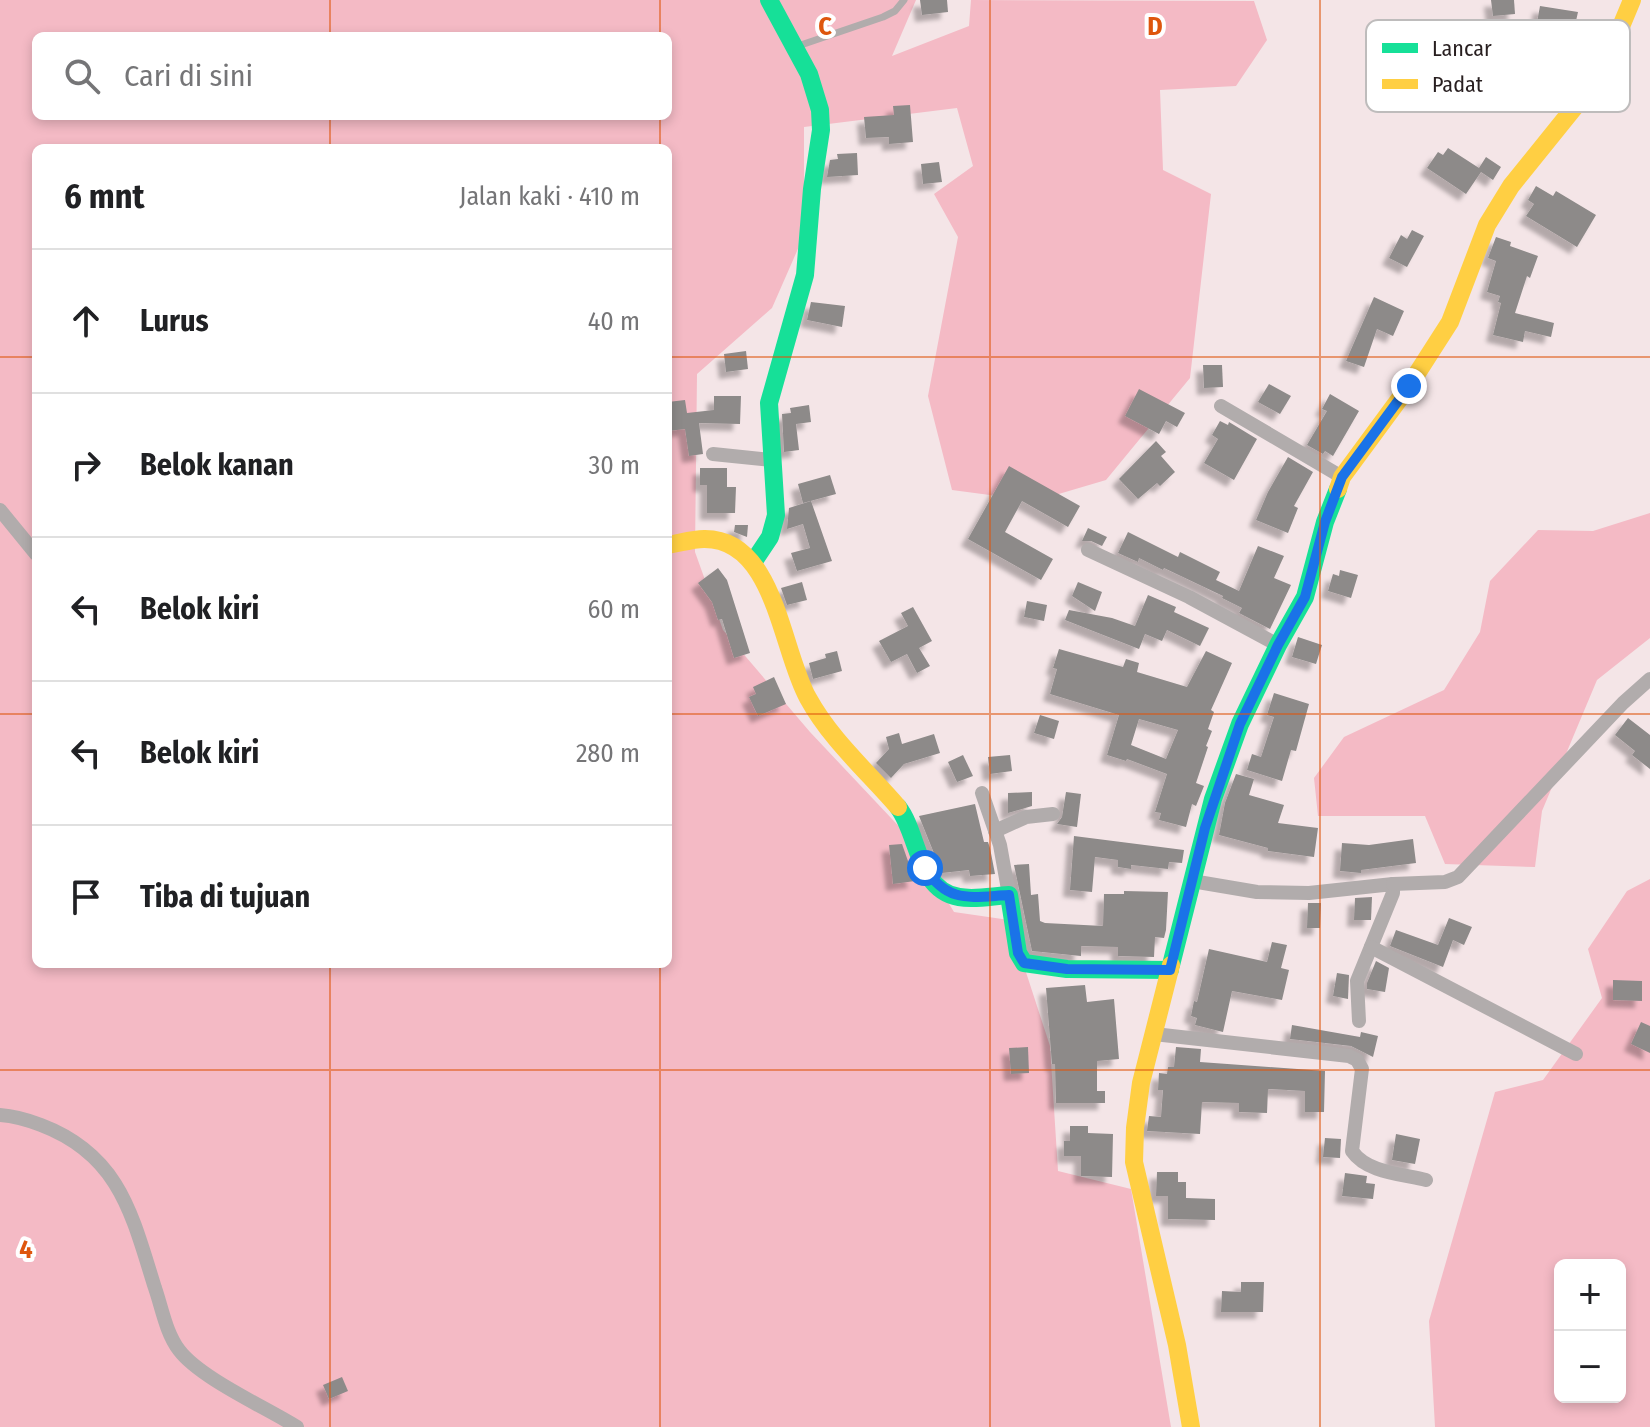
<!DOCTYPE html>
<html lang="id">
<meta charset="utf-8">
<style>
:root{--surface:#fff;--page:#f2f2f2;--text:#202124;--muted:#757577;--line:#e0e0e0}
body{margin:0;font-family:"Fira Sans Condensed",sans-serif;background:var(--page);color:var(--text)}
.controls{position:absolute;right:24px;bottom:24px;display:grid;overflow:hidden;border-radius:12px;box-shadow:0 4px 12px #0003}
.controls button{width:72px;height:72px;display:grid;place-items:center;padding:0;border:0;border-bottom:2px solid var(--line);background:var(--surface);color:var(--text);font:40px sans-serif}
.stop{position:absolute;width:24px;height:24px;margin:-18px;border:6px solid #1a73e8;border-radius:50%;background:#fff}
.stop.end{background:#1a73e8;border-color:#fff;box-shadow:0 2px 8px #0008}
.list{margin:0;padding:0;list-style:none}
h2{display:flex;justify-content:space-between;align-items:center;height:104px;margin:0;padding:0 32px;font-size:34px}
h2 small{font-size:26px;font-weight:400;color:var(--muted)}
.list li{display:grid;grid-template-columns:52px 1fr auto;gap:24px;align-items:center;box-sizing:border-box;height:144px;padding:0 32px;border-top:2px solid var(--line)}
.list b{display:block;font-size:30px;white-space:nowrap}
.list em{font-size:26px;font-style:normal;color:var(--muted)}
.icon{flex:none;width:44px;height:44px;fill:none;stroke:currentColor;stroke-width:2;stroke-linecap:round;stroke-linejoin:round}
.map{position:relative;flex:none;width:1650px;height:1427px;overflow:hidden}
.search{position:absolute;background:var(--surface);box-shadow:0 4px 12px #0003;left:32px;top:32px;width:640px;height:88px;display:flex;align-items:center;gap:20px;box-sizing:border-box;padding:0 28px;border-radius:12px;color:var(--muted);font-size:30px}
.panel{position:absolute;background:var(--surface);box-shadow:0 4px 12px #0003;left:32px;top:144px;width:640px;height:824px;border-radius:12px}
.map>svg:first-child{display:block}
.green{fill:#f4bac5;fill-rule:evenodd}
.building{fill:#8d8a89;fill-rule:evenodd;filter:url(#shadow)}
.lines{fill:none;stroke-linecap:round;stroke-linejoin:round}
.lane{stroke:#b1acac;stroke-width:7}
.street{stroke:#b1acac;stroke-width:14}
.fast{stroke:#16e098;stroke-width:18}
.slow{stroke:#ffcf43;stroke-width:18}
.route{stroke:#1a73e8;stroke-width:10}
.grid{fill:none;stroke:#de560d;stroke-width:2;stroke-opacity:0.55}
.key{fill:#fff;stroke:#bebcbc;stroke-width:2}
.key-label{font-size:22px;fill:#281f20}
.grid-label{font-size:26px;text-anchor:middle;font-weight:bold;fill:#de560d;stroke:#fff;stroke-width:8;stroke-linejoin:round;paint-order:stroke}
</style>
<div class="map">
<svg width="1650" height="1427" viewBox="0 0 1650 1427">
<defs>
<filter id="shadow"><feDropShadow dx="-7" dy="7" stdDeviation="2" flood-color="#0004"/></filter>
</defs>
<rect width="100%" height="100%" fill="#f4e5e7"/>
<g class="green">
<path d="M0,0H916L892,56L969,26L971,0L1254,1L1267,40L1236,86L1160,90L1163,170L1211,194L1190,378L1106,480L1035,501L952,490L928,396L958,237L934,194L973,166L957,108L804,127V235L772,308L697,374L695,552L723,630L810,732L908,836L954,912L1009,920L1050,1046L1058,1171L1131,1189L1171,1427H0ZM36,36H668V116H36ZM36,148H668V964H36Z"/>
<polygon points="1650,513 1650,638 1597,680 1542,811 1535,867 1445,864 1425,816 1318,816 1314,778 1344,737 1444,690 1480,632 1490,581 1538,530 1593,531"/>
<path d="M1650,879V1427H1435L1429,1321L1495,1092L1543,1080L1602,998L1588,949L1627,891ZM1560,1265H1620V1397H1560Z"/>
</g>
<g class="building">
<polygon points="920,0 947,0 948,12 922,15"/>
<polygon points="1491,0 1514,0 1515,14 1493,16"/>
<polygon points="1540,6 1578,12 1576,21 1590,24 1589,36 1571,33 1569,44 1534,39"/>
<polygon points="910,105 913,142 889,144 889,137 866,138 864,117 894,115 893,106"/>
<polygon points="1448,148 1479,168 1486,157 1501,167 1493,180 1481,172 1466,194 1427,168 1438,152 1443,155"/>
<polygon points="857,153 858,175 827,177 830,160 838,159 837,154"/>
<polygon points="939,162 942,182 923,184 921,164"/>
<polygon points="1536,186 1553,196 1556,191 1596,215 1577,247 1526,216 1534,204 1528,200"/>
<polygon points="1412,230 1424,236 1407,267 1389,258 1401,235 1407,239"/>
<polygon points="1496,237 1511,242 1510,246 1538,256 1530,278 1527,276 1515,313 1554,323 1551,337 1525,331 1523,342 1493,335 1501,303 1498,302 1500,296 1487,292 1496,261 1488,258"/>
<polygon points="1374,297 1404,311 1393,336 1377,329 1364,367 1346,361"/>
<polygon points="811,302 845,306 842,327 807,320"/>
<polygon points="746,351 748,369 726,372 724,354"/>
<polygon points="1203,365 1222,365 1223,387 1204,388"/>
<polygon points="1269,384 1291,396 1280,414 1258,402"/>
<polygon points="1139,389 1185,413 1177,427 1166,421 1159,434 1125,416"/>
<polygon points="1330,394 1359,411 1333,456 1325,451 1323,454 1307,445 1327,411 1322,409"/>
<polygon points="714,396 741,396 740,424 699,423 703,454 689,456 685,429 668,431 668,402 685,400 687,413 714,410"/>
<polygon points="809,405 811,422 796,424 799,450 784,452 782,414 791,413 790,408"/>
<polygon points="1220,421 1228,425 1229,422 1257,439 1234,480 1204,463 1218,439 1212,435"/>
<polygon points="1156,441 1166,452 1161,456 1175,472 1160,486 1157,483 1138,499 1119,479"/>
<polygon points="1288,457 1313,472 1294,506 1298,508 1288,533 1256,520 1268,492"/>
<polygon points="1009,466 1080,506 1068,527 1022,501 1005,532 1053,559 1041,580 968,539"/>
<polygon points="700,468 727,468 727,487 736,487 735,513 707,513 707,485 700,485"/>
<polygon points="830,475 836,494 803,503 798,484"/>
<polygon points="811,501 832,561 797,571 791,553 810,548 803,524 787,529 789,508"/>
<polygon points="735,525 748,525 747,537 734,532"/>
<polygon points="1088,528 1107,537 1102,546 1091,541 1082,541"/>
<polygon points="1128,532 1178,557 1180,552 1220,572 1216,580 1239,591 1258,546 1284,556 1274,578 1291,585 1270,629 1239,613 1242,608 1222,598 1223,596 1164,568 1163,570 1139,558 1138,562 1118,553"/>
<polygon points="718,568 727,580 750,653 734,658 722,619 718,620 712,602 698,583"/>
<polygon points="1340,570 1358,575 1351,598 1328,591 1333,574 1339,576"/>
<polygon points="802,582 807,600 787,605 781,588"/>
<polygon points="1078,582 1102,592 1095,611 1072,596"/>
<polygon points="1148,595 1176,607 1174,612 1209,628 1200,646 1167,630 1162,641 1145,634 1139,649 1065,620 1069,610 1112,618 1135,626"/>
<polygon points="1027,601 1047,605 1044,621 1024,617"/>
<polygon points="913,607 932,641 919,648 930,666 917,673 907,654 891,662 879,641 908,626 901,613"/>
<polygon points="1298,637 1322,645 1316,664 1292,657"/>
<path d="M1059,649L1123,667L1126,659L1139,663L1137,672L1187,687L1206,651L1232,663L1211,710L1214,712L1208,729L1212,731L1206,746L1208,747L1196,783L1204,786L1196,806L1192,804L1186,827L1159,820L1161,813L1155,812L1167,774L1127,759L1126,761L1107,755L1119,715L1050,694L1057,669L1053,668ZM1139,719L1178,730L1166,759L1131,745Z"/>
<polygon points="837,651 842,671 813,679 809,663 826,658 825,654"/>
<polygon points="774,677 786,704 758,716 749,697 756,694 753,687"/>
<polygon points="1274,693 1309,704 1296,751 1291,750 1282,781 1247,770 1252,754 1261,757 1274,717 1267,715"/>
<polygon points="1040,715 1059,721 1054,739 1034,733"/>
<polygon points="1628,718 1650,735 1650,769 1632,755 1635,751 1615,735"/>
<polygon points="899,733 902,744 934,734 940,753 904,764 891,778 876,763 889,749 886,737"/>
<polygon points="963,755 973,776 957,782 948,762"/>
<polygon points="1010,755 1012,771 990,774 988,757"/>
<polygon points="1236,774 1254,779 1249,795 1284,805 1278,823 1318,828 1314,857 1268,851 1268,848 1219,835 1225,803"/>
<polygon points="1032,792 1032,806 1008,813 1008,793"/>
<polygon points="1066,792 1081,794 1077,827 1057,824 1062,817"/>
<polygon points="975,804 984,842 988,842 990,848 995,874 970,876 969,870 942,873 919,816"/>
<polygon points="1074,836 1184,850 1182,863 1169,862 1168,869 1131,865 1131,869 1118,867 1118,860 1095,857 1092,892 1070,890"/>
<polygon points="1413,839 1416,863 1361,870 1361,873 1340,871 1342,843 1369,845"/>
<polygon points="902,844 915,881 893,884 889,845"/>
<polygon points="1029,864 1031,895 1038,894 1040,921 1045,923 1103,926 1104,894 1124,894 1124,891 1168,892 1166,930 1164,938 1155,937 1154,957 1118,956 1118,947 1081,946 1081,956 1032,951 1014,865"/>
<polygon points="1372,897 1371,920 1354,920 1355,898"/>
<polygon points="1308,903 1321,903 1320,928 1307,928"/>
<polygon points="1449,918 1472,927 1464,945 1453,940 1443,967 1390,946 1396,930 1438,945"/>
<polygon points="1272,942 1287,945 1281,968 1289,970 1282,1000 1232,991 1223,1032 1195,1025 1197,1018 1191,1016 1194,1001 1197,1002 1209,949 1267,962"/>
<polygon points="1376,961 1389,968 1385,992 1367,989 1367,983"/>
<polygon points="1337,973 1349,975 1348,999 1333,996"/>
<polygon points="1613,980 1642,981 1642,1001 1613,1000"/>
<polygon points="1085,985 1087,1002 1114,999 1119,1059 1097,1061 1097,1091 1105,1091 1105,1103 1056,1103 1055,1064 1052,1064 1046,988"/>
<polygon points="1641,1022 1650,1026 1650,1053 1631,1044"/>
<polygon points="1292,1025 1360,1037 1361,1032 1378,1036 1373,1057 1351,1046 1290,1039"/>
<polygon points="1028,1047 1029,1073 1011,1074 1009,1048"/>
<polygon points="1176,1047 1201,1049 1200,1062 1325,1071 1324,1112 1305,1112 1305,1091 1268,1089 1267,1113 1239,1112 1239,1103 1202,1102 1200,1134 1147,1131 1149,1116 1161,1117 1163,1090 1158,1090 1159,1073 1167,1074 1168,1067 1174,1067"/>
<polygon points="1070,1126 1088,1126 1088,1133 1113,1134 1112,1177 1081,1176 1081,1156 1064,1156 1064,1141 1070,1141"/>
<polygon points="1396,1134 1420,1139 1415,1164 1392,1160"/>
<polygon points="1325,1138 1341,1139 1340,1158 1323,1157"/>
<polygon points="1157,1172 1178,1172 1178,1182 1186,1182 1186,1198 1215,1199 1215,1220 1168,1219 1168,1196 1156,1196"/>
<polygon points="1345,1173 1367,1176 1366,1183 1375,1184 1373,1199 1342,1196"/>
<polygon points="1241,1282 1264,1282 1263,1312 1221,1312 1222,1291 1241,1292"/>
<polygon points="342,1377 348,1391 329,1399 323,1385"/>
</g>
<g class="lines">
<g class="lane">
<polyline points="1523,33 1522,58 1533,71 1586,87"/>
<polyline points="795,47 883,17 895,11 904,0"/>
</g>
<g class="street">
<polyline points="1221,406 1342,477"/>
<polyline points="713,454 771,460"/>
<polyline points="0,510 36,554"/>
<polyline points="1088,550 1189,597 1278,645"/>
<polyline points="982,793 1000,845 1009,895"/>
<polyline points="995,831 1026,817 1053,814"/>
<polyline points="1192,881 1257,892 1309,893 1393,884 1393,893 1357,981 1359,1021"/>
<polyline points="1393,884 1445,882 1458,877 1623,703 1650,679"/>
<polyline points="1371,947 1576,1054"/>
<path d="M1154,1034L1349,1056L1357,1060L1362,1069L1352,1151C1367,1173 1402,1174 1426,1180"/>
<path d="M0,1115C15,1116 28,1120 41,1125C120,1155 132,1215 155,1288C162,1308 166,1333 179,1350C200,1378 265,1407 297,1427"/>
</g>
<g class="fast">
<polyline points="754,561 770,537 776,515 769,403 805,275 812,189 821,130 820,110 809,74 769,0"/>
<path d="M898,807C919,834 917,890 959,897C975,900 992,896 1009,895L1018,953L1024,963L1067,969L1170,970"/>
<polyline points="1171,965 1213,799 1240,724 1278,645 1305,597 1325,522 1338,489"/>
</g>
<g class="slow">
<polyline points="1338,489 1342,477 1409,386 1450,322 1487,225 1511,186 1590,88 1607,60 1632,0"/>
<path d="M668,545C680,543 693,539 704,539C775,538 781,650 808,698C831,740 867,771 898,807"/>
<polyline points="1171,965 1141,1083 1135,1128 1134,1162 1177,1345 1191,1427"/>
</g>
</g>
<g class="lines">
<path class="route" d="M925,868C948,904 970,897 1009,895L1018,953L1024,963L1067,969L1170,970L1205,828L1240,724L1278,645L1305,597L1325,522L1342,477L1409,386"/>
</g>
<path class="grid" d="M330,0V36M660,0V36M990,0V1427M1320,0V1427M330,116V148M660,116V148M0,357H36M668,357H1650M0,714H36M668,714H1650M330,964V1427M660,964V1427M0,1070H1650"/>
<rect x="1366" y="20" width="264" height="92" rx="12" class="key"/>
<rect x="1382" y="43" width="36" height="10" fill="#16e098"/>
<rect x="1382" y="79" width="36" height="10" fill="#ffcf43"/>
<g class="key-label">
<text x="1432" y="56">Lancar</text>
<text x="1432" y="92">Padat</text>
</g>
<g class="grid-label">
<text x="825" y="35">C</text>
<text x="1155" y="35">D</text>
<text x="26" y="1258">4</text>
</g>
</svg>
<div class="controls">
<button>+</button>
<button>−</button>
</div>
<div class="stop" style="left:925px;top:868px"></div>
<div class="stop end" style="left:1409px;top:386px"></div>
<div class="search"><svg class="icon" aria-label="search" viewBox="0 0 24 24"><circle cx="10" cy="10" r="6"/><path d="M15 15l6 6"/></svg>Cari di sini</div>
<section class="panel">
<h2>6 mnt<small>Jalan kaki · 410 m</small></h2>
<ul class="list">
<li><svg class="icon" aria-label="ahead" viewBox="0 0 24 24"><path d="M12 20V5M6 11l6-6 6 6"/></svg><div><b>Lurus</b></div><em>40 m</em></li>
<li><svg class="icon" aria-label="right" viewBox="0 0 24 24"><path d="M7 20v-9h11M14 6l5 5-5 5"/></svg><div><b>Belok kanan</b></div><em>30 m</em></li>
<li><svg class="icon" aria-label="left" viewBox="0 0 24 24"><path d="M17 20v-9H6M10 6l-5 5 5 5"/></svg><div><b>Belok kiri</b></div><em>60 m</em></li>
<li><svg class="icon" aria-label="left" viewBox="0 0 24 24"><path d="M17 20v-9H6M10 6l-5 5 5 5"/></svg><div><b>Belok kiri</b></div><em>280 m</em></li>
<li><svg class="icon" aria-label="arrive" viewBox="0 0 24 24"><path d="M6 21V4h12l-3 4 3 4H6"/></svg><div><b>Tiba di tujuan</b></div></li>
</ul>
</section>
</div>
